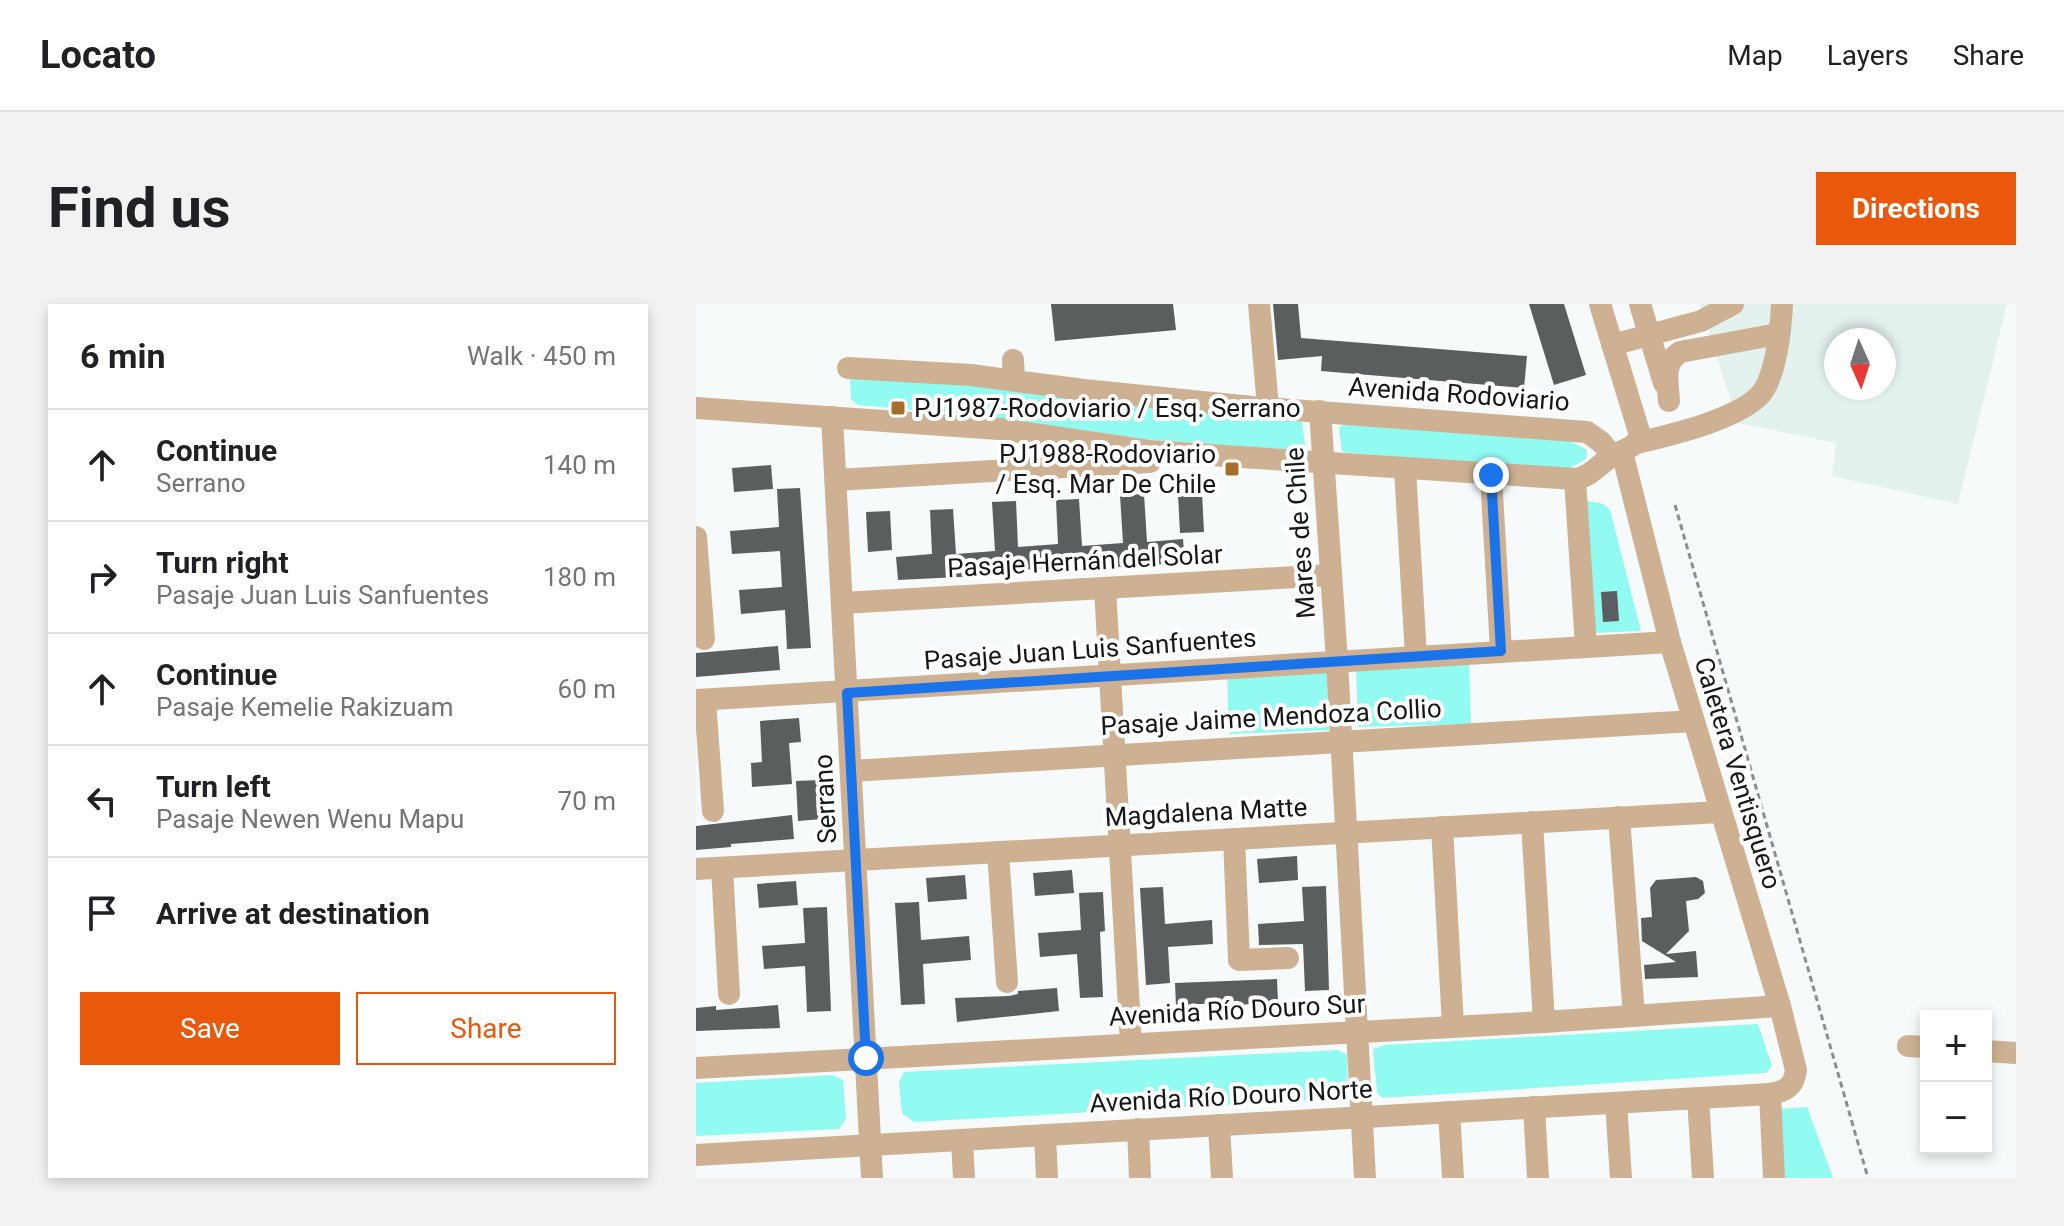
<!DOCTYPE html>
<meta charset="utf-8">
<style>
:root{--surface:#fff;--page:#f2f2f2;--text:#202124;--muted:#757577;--line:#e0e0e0;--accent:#ea580c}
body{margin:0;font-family:Roboto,sans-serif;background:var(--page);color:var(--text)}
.controls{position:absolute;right:24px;bottom:24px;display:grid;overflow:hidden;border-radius:0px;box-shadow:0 4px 12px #0003}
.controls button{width:72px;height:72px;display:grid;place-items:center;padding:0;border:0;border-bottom:2px solid var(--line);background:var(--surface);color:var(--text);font:40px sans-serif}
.compass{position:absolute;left:1128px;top:24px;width:72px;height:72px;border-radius:50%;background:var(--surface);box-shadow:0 4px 12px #0003;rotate:177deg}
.stop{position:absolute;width:24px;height:24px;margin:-18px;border:6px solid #1a73e8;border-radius:50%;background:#fff}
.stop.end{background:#1a73e8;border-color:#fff;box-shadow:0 2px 8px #0008}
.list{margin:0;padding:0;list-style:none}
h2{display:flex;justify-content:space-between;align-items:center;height:104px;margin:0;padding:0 32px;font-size:34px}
h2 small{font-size:26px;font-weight:400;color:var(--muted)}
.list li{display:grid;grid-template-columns:52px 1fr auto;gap:24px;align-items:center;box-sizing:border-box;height:112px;padding:0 32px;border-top:2px solid var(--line)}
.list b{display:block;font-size:30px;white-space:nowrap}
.list p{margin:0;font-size:26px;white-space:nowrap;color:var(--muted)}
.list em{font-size:26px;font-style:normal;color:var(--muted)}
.actions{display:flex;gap:16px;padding:24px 32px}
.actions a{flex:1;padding:18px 0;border:2px solid var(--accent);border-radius:0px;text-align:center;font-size:28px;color:var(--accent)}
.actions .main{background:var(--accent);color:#fff}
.icon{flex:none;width:44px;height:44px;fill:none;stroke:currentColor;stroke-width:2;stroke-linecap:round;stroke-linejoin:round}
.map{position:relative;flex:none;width:1320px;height:874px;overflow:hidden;border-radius:0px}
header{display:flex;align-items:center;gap:48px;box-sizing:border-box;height:112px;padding:0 40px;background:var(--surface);border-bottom:2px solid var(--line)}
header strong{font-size:38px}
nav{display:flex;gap:44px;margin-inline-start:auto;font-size:28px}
.intro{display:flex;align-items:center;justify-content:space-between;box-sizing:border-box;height:192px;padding:0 48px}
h1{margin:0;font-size:56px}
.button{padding:20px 36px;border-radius:0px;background:var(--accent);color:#fff;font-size:28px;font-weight:700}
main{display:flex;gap:48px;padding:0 48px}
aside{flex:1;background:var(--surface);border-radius:0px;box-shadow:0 4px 12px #0003}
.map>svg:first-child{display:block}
.built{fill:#e3f1ef;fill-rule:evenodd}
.green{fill:#91faf1}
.building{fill:#5b5e5e}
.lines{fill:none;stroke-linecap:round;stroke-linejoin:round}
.path{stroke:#8c8f8f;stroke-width:3;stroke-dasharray:6 4;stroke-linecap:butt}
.minor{stroke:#ceb193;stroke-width:22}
.route{stroke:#1a73e8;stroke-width:10}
.poi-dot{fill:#a66e2a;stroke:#fff;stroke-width:3}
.labels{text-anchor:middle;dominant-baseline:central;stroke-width:8;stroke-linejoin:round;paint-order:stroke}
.street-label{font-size:26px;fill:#161818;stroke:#fff}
.poi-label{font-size:26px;fill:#161818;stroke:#fff;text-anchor:start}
</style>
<header>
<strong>Locato</strong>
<nav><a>Map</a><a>Layers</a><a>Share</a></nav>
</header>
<div class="intro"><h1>Find us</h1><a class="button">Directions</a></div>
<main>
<aside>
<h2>6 min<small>Walk · 450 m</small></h2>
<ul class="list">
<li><svg class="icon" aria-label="ahead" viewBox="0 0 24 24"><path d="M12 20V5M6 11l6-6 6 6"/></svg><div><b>Continue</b><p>Serrano</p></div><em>140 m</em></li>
<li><svg class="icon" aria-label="right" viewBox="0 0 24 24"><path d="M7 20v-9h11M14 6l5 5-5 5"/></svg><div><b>Turn right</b><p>Pasaje Juan Luis Sanfuentes</p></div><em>180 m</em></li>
<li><svg class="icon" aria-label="ahead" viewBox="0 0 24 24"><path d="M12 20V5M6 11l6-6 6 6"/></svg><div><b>Continue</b><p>Pasaje Kemelie Rakizuam</p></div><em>60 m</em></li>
<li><svg class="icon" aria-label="left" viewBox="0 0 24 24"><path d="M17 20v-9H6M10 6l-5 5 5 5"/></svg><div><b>Turn left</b><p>Pasaje Newen Wenu Mapu</p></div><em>70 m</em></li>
<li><svg class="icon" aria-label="arrive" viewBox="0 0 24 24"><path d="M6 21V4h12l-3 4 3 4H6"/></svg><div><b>Arrive at destination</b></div></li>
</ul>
<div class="actions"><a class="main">Save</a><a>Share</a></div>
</aside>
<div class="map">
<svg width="1320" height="874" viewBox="0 0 1320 874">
<rect width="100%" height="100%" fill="#f6fafa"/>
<path class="built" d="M1004,0H1311L1262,200L1136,172L1140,139L1042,119ZM1140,36H1188V84H1140Z"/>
<g class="green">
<polygon points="158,72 315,83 598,115 606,118 609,142 603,146 457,136 281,112 162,101 155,95 154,76"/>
<polygon points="657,117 870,135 891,146 890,155 869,167 646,148 643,123"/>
<polygon points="891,197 907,200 914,206 945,327 896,329"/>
<polygon points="773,356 775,420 662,423 660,360"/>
<polygon points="632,363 634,426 533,430 531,367"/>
<polygon points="1062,720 1076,762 1070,769 686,794 681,788 677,745 689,741"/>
<polygon points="642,746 651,751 652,794 218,818 206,809 203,778 208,768"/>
<polygon points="137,771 147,776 150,815 143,825 0,832 0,779"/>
<polygon points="1111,803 1137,874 1087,874 1082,805"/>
</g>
<g class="building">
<polygon points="355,0 477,0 480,26 359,37"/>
<polygon points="577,0 602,0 605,34 831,52 828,84 625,67 626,52 582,56"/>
<polygon points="833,0 868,0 890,71 858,81"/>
<polygon points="75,161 77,185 38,188 36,164"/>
<polygon points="104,184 115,344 91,345 89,306 45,310 43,286 86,283 84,247 36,250 34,227 83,223 81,185"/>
<polygon points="506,189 508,228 484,229 482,190"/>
<polygon points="448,190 451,238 487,235 489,259 387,265 387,261 302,268 303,271 202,276 200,253 236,250 234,206 257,205 260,250 299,247 296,198 320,197 322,243 362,240 360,196 383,195 386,242 427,239 424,191"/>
<polygon points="194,207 196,246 172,248 170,208"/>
<polygon points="921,287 923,317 907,318 905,288"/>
<polygon points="82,342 84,366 0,373 0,349"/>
<polygon points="103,414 105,438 93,439 96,480 56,483 55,459 66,458 64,417"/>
<polygon points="124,476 126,515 102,517 100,477"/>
<polygon points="96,511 98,535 35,540 35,543 0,546 0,522"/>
<polygon points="601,552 602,576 563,579 561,555"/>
<polygon points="376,566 378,589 339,592 337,569"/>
<polygon points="269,571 271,595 232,598 230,574"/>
<polygon points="1000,573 1007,577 1009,589 1002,595 990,597 993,627 970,650 1000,647 1002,673 949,675 948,661 980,658 946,637 945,614 956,613 954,584 960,576"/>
<polygon points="100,577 102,601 63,604 61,580"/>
<polygon points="630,582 633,686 609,687 607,640 563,641 562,620 608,617 606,583"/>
<polygon points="467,583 469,620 516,616 517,640 472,643 474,679 450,681 444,584"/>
<polygon points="407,588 409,627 404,628 407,693 384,694 381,650 344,653 342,629 385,626 383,589"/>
<polygon points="223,598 225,636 273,632 275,656 227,660 229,700 205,701 199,599"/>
<polygon points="131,603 135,707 111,708 109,662 68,665 66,642 109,639 107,604"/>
<polygon points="581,675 582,698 543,701 543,697 480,702 479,679"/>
<polygon points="361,684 363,707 261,718 259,694 313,692 322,690 322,687"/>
<polygon points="82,701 84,724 0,727 0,704 20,702 20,706"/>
</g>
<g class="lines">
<polyline class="path" points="979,201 1172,874"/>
<g class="minor">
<polyline points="563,0 572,103"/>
<polyline points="944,0 968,79"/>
<polyline points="916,41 1005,17 1037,0"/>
<polyline points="317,56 318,76"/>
<polyline points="152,64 275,71 388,86 556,103 891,128 905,138 916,151"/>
<path d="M973,97C972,78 966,60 984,48L1082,30"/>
<path d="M0,104L303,125L454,147L879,175C895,172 901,163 913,154C924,145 938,147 944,131L904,0"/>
<polyline points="624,107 641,357 669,874"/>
<polyline points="136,113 176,874"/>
<path d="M941,139C974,131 1040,116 1064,91C1080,73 1085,24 1086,0"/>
<polyline points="709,165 720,352"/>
<polyline points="795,171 805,347"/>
<polyline points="879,175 890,342"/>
<polyline points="140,176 454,158"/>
<polyline points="0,233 8,335"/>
<polyline points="409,284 435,740"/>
<polyline points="146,299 635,271"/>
<polyline points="0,396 974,338"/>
<polyline points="9,396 17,507"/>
<polyline points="155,467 997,417"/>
<polyline points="923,513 938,712"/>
<polyline points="836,518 848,718"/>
<polyline points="746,523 757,722"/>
<polyline points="538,535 543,656 592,654"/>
<polyline points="302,548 311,678"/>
<polyline points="26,564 33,690"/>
<polyline points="0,565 1024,508"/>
<polyline points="1212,742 1230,743"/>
<polyline points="1290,747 1320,749"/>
<polyline points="0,764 848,718 1084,702"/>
<polyline points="1074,790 1078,874"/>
<polyline points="1002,794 1007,874"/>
<polyline points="920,799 925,874"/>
<polyline points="838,803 842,874"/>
<polyline points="753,808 757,874"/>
<polyline points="523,821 526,874"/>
<polyline points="442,825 444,874"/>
<polyline points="349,831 351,874"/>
<polyline points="266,836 268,874"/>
<path d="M0,851L1074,790C1090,787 1098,783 1100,766L1084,702L974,338L926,148"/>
</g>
</g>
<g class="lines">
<polyline class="route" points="170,754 151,389 805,347 795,171"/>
</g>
<g class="poi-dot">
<rect x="194" y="96" width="16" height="16" rx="4"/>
<rect x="528" y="157" width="16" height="16" rx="4"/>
</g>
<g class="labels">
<g class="street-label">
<text transform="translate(763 90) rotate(4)">Avenida Rodoviario</text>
<text transform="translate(604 229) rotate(-94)">Mares de Chile</text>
<text transform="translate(389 257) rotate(-3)">Pasaje Hernán del Solar</text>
<text transform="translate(394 345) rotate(-4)">Pasaje Juan Luis Sanfuentes</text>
<text transform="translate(575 413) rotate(-3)">Pasaje Jaime Mendoza Collio</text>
<text transform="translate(1042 469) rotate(73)">Caletera Ventisquero</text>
<text transform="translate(129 495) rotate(-93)">Serrano</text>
<text transform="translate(510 508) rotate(-3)">Magdalena Matte</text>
<text transform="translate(541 706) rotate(-3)">Avenida Río Douro Sur</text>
<text transform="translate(535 792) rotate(-3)">Avenida Río Douro Norte</text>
</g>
<g class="poi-label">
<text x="218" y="104">PJ1987-Rodoviario / Esq. Serrano</text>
<text x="520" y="150" text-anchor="end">PJ1988-Rodoviario<tspan x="520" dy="30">/ Esq. Mar De Chile</tspan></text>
</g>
</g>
</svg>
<div class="controls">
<button>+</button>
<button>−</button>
</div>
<svg class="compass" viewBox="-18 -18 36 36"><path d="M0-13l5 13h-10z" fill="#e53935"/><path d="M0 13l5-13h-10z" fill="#757577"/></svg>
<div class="stop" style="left:170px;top:754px"></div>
<div class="stop end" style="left:795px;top:171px"></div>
</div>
</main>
